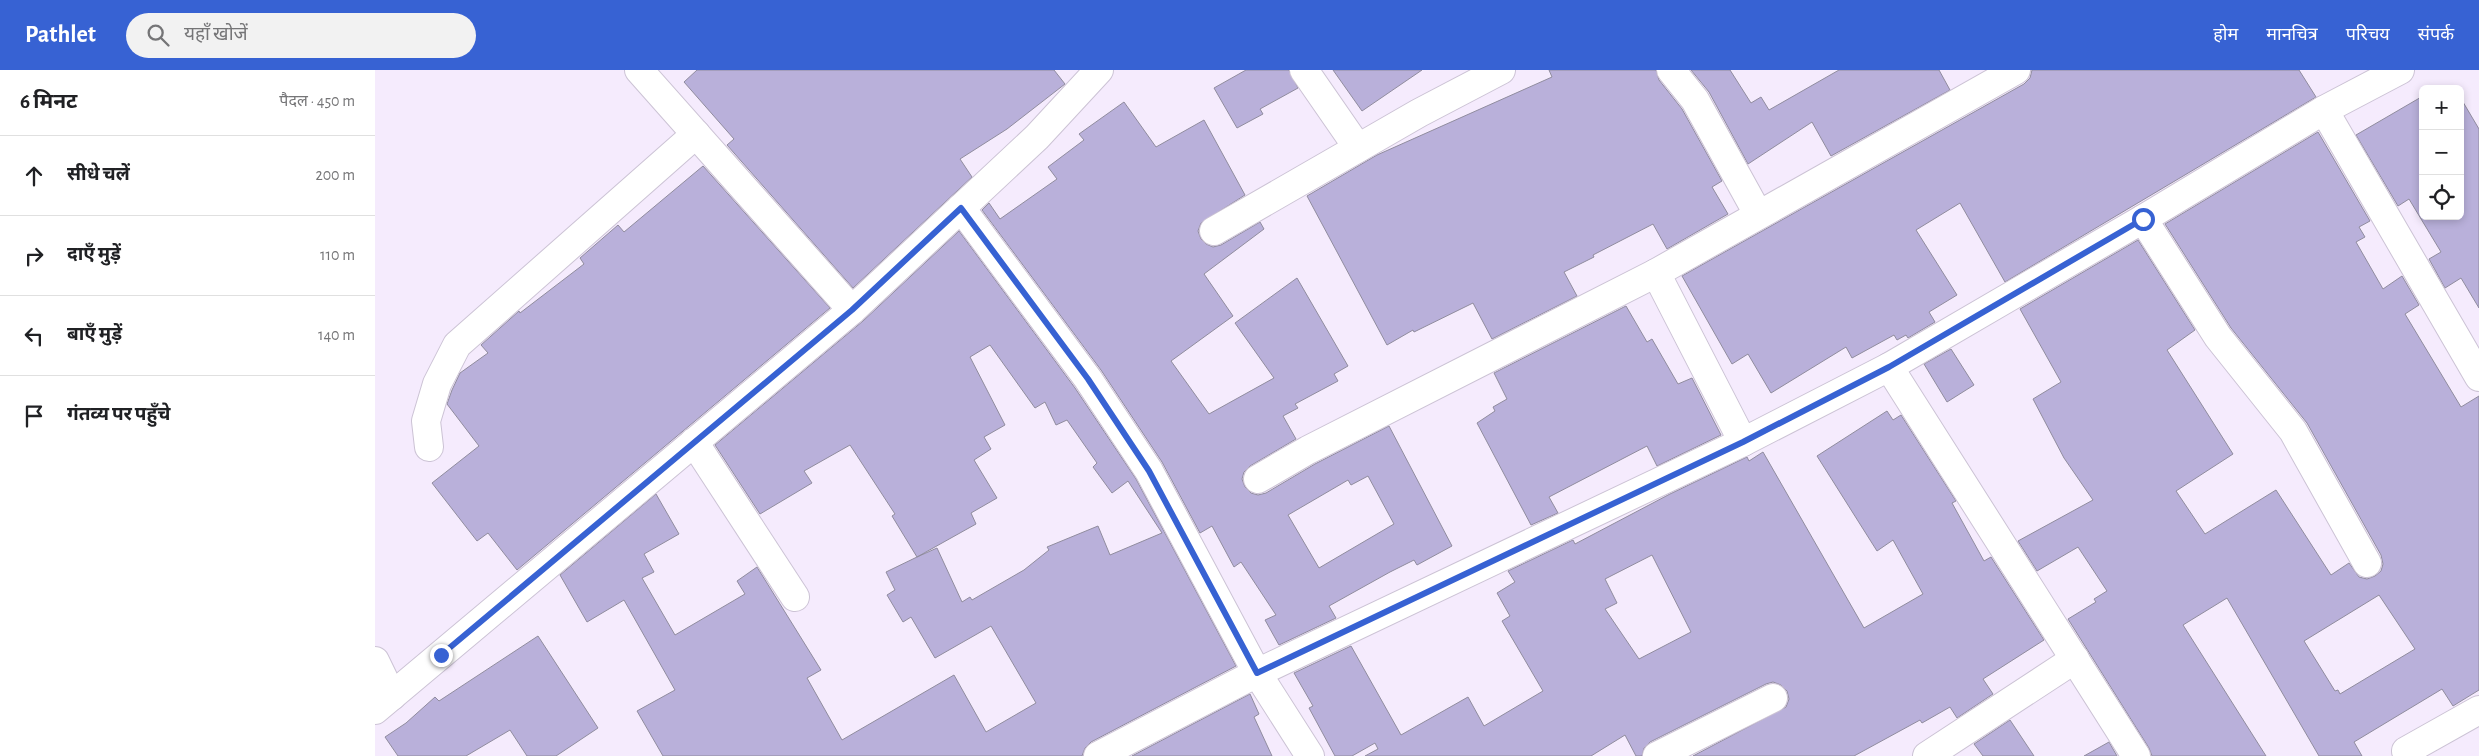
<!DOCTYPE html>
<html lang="hi">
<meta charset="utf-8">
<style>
:root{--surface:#fff;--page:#f2f2f2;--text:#202124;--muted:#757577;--line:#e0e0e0;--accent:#3762d3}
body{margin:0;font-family:"Alegreya Sans","Noto Sans Devanagari",sans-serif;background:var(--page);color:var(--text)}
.controls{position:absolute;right:15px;top:15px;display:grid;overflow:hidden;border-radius:8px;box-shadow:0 2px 8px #0003}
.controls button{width:45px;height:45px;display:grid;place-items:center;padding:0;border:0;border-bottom:1px solid var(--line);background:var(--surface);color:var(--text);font:25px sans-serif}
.stop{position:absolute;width:15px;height:15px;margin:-11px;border:4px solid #3762d3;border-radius:50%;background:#fff}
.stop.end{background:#3762d3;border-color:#fff;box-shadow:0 1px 5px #0008}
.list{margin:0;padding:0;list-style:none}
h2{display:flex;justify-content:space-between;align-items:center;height:65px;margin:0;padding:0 20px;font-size:21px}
h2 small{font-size:16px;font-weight:400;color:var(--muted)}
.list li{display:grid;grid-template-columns:32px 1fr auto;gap:15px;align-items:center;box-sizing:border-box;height:80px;padding:0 20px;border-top:1px solid var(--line)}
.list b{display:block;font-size:19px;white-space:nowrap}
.list em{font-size:16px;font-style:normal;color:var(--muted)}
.icon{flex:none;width:28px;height:28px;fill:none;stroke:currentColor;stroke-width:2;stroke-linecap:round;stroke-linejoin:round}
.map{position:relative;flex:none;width:2104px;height:686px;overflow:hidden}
header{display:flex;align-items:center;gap:30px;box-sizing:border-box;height:70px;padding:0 25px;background:var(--accent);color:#fff}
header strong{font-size:24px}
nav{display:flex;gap:28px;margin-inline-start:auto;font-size:18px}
.search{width:350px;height:45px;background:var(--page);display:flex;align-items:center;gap:12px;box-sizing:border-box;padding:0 18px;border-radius:28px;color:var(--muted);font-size:19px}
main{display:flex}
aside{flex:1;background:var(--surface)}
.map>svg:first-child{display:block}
.building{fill:#b9b0da;stroke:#908c9e;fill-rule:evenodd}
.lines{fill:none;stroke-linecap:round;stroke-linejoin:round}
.street-casing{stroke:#ccc3d5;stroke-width:30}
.secondary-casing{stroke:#ccc3d5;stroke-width:30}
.street{stroke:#fff;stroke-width:28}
.secondary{stroke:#fff;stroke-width:28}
.route{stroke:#3762d3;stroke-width:6}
</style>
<header>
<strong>Pathlet</strong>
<div class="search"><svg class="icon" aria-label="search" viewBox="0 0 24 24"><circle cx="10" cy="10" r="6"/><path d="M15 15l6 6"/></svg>यहाँ खोजें</div>
<nav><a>होम</a><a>मानचित्र</a><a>परिचय</a><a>संपर्क</a></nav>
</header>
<main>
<aside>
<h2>6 मिनट<small>पैदल · 450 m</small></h2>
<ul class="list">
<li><svg class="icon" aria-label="ahead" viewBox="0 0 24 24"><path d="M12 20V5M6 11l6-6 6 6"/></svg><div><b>सीधे चलें</b></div><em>200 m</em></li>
<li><svg class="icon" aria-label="right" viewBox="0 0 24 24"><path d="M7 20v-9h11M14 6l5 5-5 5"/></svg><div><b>दाएँ मुड़ें</b></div><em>110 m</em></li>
<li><svg class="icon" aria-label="left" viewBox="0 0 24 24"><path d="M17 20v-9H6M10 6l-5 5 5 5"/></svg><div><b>बाएँ मुड़ें</b></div><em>140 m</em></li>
<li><svg class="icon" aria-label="arrive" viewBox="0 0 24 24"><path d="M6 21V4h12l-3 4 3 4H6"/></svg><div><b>गंतव्य पर पहुँचे</b></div></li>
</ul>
</aside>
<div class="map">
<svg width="2104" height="686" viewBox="0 0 2104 686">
<rect width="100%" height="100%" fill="#f5ebfd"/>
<g class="building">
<polygon points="322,0 679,0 690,14 632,59 585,89 597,107 478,218 352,75 359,69 309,12"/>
<polygon points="871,0 914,0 923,18 885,39 888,44 862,58 839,18"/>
<polygon points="958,0 1047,0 987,41"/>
<polygon points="1174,0 1281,0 1284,10 1307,39 1347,111 1337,117 1353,144 1292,179 1278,154 1218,185 1219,187 1189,202 1202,226 1117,269 1098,233 1039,262 1038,260 1012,275 932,126 1002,85 1177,7"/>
<polygon points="1316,0 1355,0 1376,33 1386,27 1394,40 1464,0 1564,0 1575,20 1456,86 1437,52 1373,94 1334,22"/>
<polygon points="1657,0 1924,0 1941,27 1630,212 1585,133 1541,160 1582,225 1554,242 1560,252 1533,268 1531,265 1522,270 1519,265 1477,288 1471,277 1396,323 1373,284 1357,294 1307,206 1649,14 1655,8"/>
<polygon points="2048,26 2048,146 2085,146 2085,27 2104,59 2104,238 2086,208 2070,218 2054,189 2066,182 2034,129 2023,136 1981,65"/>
<path d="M749,32L781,77L829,50L870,125L826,153L823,161L826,169L831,174L838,177L846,175L885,152L889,159L829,204L858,246L796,291L834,344L899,308L860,253L922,208L973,296L959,304L963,311L920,334L923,338L908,346L921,369L875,396L869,402L867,409L870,417L876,423L883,425L891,423L940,394L1014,356L1077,476L1042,495L1039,490L1015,502L954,536L961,548L904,575L890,550L901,545L866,492L859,497L837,456L825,463L787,392L726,300L607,140L614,133L625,149L682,109L673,97L709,70L704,64ZM993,406L1019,454L944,498L913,445L973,410L976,415Z"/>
<path d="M1943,62L1995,151L1984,157L1990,167L1981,172L2008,219L2027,206L2044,235L2030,244L2086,337L2104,326V620L2078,636L2067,619L1979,672L1987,686H1944L1852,528L1808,555L1891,686H1777L1774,678L1693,549L1721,532L1719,529L1732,521L1703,477L1662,501L1643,471L1718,430L1689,388L1658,329L1686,312L1645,239L1763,170L1820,260L1792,280L1858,384L1801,421L1830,464L1901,420L1956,505L1974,493L1984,507L1992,509L2000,506L2006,501L2008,494L2006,485L1932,353L1856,258L1790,154ZM2004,525L2040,579L1965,624L1963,620L1960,621L1929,571Z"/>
<polygon points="328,96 455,238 142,500 113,463 102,471 57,413 104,376 72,334 77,320 85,303 113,283 106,275 144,241 145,243 209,194 205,188 243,155 249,162"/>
<path d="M584,161L700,318L761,409L861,596L716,672L710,678L707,686H288L262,641L300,620L249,530L212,552L185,505L281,424L304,464L269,484L279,502L267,508L300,565L370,524L362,511L382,497L446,600L432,608L467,670L579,605L611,662L661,633L616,556L560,588L536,547L528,552L512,525L520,520L511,502L542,487L517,446L520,444L475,375L429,401L437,413L385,444L340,375L488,251ZM615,275L660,338L670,332L681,355L692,350L722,393L718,397L737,423L753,411L787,463L735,485L723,456L672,477L674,480L649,500L597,530L595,527L587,532L562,478L542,487L601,454L596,443L622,428L599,390L616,379L609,367L630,355L595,287Z"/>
<polygon points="1251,236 1272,272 1277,269 1303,314 1317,308 1346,365 1282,396 1272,376 1174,427 1183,443 1156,455 1102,353 1120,341 1118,337 1132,329 1119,303"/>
<polygon points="1576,279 1599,315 1572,332 1549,294"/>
<path d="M1512,341L1518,350L1526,345L1581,431L1577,433L1609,491L1616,487L1669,570L1608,609L1618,624L1582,648L1575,637L1547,653L1545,650L1479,686H1318L1411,637L1414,629L1412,621L1406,615L1398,612L1391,614L1275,672L1269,678L1267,686H1261L1250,665L1216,686H990L1003,679L1000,673L977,686H960L934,638L938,636L919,603L976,576L1026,665L1093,627L1109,656L1168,621L1127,551L1135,546L1122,523L1140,512L1133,501L1198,470L1200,474L1295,424L1372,387L1374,391L1388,382L1489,558L1548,524L1518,470L1502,481L1442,386ZM1277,485L1316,562L1264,589L1230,539L1242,533L1230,509Z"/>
<polygon points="163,566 223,658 181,686 152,686 135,660 91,686 23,686 10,667 31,653 60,627 64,631"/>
<polygon points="875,624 884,644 879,647 897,686 757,686"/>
<polygon points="1635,650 1659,686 1608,686 1599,674"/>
<polygon points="1734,672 1742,686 1709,686"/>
</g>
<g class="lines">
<defs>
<g id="street">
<polyline points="264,0 477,240"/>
<polyline points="929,0 983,78"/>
<polyline points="1296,0 1320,30 1383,144"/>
<polyline points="1949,40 2104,307"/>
<polyline points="586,138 713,309 774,401 882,603 935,686"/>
<polyline points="1768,149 1843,267 1918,361 1992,493"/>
<polyline points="839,161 1044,43 1126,0"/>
<polyline points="1281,203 1368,372"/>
<polyline points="1514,297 1761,686"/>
<polyline points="319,372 420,527"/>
<polyline points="54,377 51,351 62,314 82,275 321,64"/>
<polyline points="883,409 933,380 1281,203 1641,0"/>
<polyline points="0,591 17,626"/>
<polyline points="723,686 882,603 1368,372 1514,297 1768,149 1949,40 2025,0"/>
<polyline points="1282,686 1398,628"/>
<polyline points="1552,686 1700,589"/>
<polyline points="2035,686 2031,681 2104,640"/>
</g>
<polyline id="secondary" points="0,640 477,240 662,67 724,0"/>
</defs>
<use href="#street" class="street-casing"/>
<use href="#secondary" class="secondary-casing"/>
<use href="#street" class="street"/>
<use href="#secondary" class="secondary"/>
</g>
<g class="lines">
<polyline class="route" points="66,585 477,240 586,138 713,309 774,401 882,603 1368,372 1514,297 1768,149"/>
</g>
</svg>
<div class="controls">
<button>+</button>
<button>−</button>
<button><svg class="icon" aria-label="locate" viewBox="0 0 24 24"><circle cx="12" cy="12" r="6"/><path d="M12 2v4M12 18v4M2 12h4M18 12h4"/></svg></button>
</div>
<div class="stop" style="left:1768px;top:149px"></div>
<div class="stop end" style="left:66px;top:585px"></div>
</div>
</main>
